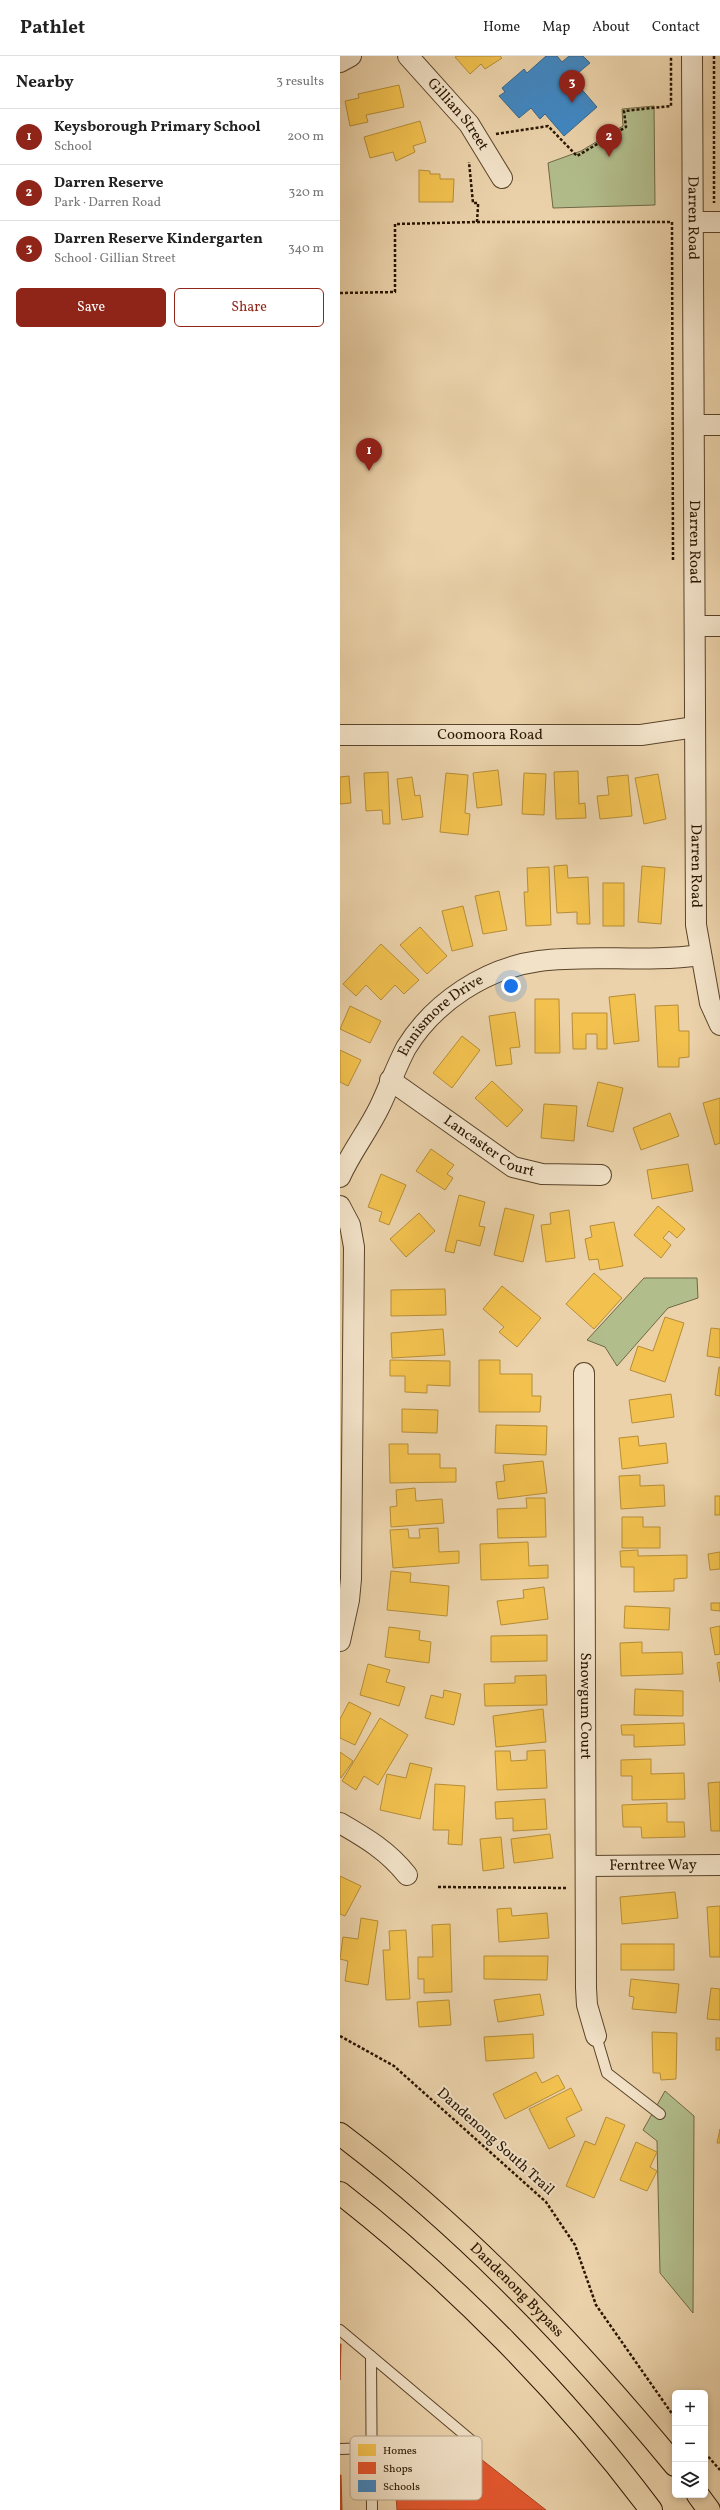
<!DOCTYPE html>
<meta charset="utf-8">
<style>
:root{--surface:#fff;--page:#f2f2f2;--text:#222;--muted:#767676;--line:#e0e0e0;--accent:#8f2418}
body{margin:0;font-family:Vollkorn,serif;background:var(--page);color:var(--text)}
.controls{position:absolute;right:12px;bottom:12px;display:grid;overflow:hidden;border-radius:6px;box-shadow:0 2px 6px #0003}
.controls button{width:36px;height:36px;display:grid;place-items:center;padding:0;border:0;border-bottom:1px solid var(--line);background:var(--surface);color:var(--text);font:20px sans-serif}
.you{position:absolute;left:171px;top:930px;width:14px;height:14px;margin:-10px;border:3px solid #fff;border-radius:50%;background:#1a73e8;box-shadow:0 0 0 6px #1a73e833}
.badge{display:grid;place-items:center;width:26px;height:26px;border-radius:50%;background:var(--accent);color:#fff;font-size:13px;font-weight:700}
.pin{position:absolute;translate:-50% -33px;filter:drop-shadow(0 1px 2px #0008)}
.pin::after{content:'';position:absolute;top:21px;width:14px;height:12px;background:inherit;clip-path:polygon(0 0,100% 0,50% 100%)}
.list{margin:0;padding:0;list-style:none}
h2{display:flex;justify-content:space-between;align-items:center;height:52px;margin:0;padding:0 16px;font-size:17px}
h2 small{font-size:13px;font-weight:400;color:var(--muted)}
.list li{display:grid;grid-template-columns:26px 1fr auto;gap:12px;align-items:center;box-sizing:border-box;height:56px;padding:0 16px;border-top:1px solid var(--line)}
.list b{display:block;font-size:15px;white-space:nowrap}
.list p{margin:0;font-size:13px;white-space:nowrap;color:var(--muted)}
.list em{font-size:13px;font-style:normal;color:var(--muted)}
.actions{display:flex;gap:8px;padding:12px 16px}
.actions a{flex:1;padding:9px 0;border:1px solid var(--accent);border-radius:6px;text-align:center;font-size:14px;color:var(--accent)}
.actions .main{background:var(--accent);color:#fff}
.icon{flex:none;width:22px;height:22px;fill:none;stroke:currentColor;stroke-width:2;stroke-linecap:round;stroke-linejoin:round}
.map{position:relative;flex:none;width:380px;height:2454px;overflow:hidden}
header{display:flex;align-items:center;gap:24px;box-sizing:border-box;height:56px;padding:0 20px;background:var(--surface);border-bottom:1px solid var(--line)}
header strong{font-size:19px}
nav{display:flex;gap:22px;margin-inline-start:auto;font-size:14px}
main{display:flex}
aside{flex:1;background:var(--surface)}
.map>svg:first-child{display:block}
.green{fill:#b2bd8c;stroke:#6e6946}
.homes{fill:#f2c14e;stroke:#b68d37}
.shops{fill:#e4572e;stroke:#ac4320}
.schools{fill:#3f88c5;stroke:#38668a}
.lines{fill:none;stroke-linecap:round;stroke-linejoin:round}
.service-casing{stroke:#5a442a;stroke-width:12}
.minor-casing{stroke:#5a442a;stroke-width:22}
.trunk-casing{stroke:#291500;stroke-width:24}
.path{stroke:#291500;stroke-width:2.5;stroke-dasharray:3 2;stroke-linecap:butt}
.service{stroke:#f2e2c8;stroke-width:10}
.minor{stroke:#f2e2c8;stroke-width:20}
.trunk{stroke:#ebd2aa;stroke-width:22}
.labels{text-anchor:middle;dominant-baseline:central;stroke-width:4;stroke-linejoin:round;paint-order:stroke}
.street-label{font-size:15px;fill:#291500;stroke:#f2e2c8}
.key{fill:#f2e2c8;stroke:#b6a48c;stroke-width:1}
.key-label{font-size:11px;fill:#291500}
</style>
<header>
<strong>Pathlet</strong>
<nav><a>Home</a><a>Map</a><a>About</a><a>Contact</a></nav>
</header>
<main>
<aside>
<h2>Nearby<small>3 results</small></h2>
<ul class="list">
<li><span class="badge">1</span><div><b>Keysborough Primary School</b><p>School</p></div><em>200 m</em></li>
<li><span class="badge">2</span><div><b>Darren Reserve</b><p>Park · Darren Road</p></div><em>320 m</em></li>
<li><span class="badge">3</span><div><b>Darren Reserve Kindergarten</b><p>School · Gillian Street</p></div><em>340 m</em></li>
</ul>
<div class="actions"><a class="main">Save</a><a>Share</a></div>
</aside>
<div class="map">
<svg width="380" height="2454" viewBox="0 0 380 2454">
<rect width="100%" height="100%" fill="#ebd2aa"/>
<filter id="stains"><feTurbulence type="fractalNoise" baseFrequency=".005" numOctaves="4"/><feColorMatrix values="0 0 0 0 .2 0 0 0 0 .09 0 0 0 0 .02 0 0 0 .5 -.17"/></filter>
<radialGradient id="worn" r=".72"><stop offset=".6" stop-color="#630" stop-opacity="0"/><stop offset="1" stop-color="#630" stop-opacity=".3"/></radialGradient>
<g class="green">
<polygon points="314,50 315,149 213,152 208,107 241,95 283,70 282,53"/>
<polygon points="304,1222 357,1222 358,1242 328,1252 277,1310 265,1291 247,1284"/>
<polygon points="325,2035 354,2060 353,2257 320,2217 317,2085 303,2074"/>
</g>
<g class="homes">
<polygon points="117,0 160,0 162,2 145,13 141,8 130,18 115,1"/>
<polygon points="59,29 64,51 26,59 28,66 10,70 5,45 19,42 18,38"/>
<polygon points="80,65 86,86 73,90 75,96 56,105 53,96 30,102 24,81"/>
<polygon points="79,114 90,115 90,118 100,118 100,123 114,123 113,146 79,146"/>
<polygon points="158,714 162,749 137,752 133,717"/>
<polygon points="238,715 239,748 245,747 246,762 216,763 214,716"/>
<polygon points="48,716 50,768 43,768 42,754 26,755 24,717"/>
<polygon points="106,717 128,719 125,757 130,758 128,779 100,776"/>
<polygon points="184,717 206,718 204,759 182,758"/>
<polygon points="318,718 326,763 304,768 295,722"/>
<polygon points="288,719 292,760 260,763 257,740 269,739 267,721"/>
<polygon points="9,720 11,747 0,748 0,721"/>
<polygon points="72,721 75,740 80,739 83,761 62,764 57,723"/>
<polygon points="227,809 228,822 248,821 250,868 237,868 237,856 217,857 214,810"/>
<polygon points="302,810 325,812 321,868 298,866"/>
<polygon points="209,811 211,869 186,870 184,836 188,836 187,812"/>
<rect x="263" y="827" width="21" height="43"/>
<polygon points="159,835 167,874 143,878 135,840"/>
<polygon points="123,850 133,890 112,895 102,855"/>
<polygon points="80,871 107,900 87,918 60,889"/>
<polygon points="41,888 79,924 64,938 55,929 41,944 26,929 16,940 3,928"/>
<polygon points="295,938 299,985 274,988 269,941"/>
<polygon points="195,943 219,943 220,997 195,997"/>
<polygon points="338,949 339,975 349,975 349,1001 339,1002 339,1011 318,1011 315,950"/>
<polygon points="10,950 41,965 30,987 0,973"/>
<polygon points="175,956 180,991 170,992 172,1008 156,1010 149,960"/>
<polygon points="232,957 267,957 267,993 257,993 257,978 246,978 246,993 233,993"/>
<polygon points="122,980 140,994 112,1032 93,1017"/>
<polygon points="0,994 21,1004 8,1030 0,1026"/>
<polygon points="152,1025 183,1054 167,1071 135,1042"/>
<polygon points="258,1026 283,1032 273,1076 247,1070"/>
<polygon points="380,1042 380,1087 375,1089 363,1047"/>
<polygon points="204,1048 237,1050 234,1085 201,1082"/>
<polygon points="330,1057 339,1080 301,1094 293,1072"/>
<polygon points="91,1093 114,1109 107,1118 113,1122 105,1134 76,1115"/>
<polygon points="348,1108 353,1135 312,1143 307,1114"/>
<polygon points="41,1118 66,1129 49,1169 39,1165 42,1156 28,1151"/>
<polygon points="119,1139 145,1146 139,1170 145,1171 140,1190 117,1184 114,1197 105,1195"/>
<polygon points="318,1150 345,1173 337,1182 329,1175 323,1182 331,1189 321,1202 294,1179"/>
<polygon points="165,1152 194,1159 183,1206 154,1199"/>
<polygon points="229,1154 235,1202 206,1206 201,1169 211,1168 210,1157"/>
<polygon points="79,1157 95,1175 66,1201 50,1183"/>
<polygon points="274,1166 283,1210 260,1214 258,1203 249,1204 245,1183 252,1181 250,1170"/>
<polygon points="254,1217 282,1242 254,1273 226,1248"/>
<polygon points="162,1230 201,1262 177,1291 159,1276 164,1271 143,1253"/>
<polygon points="105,1233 106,1259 51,1260 51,1234"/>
<polygon points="325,1261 344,1267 325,1326 290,1314 298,1290 313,1295"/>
<polygon points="371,1272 380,1273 380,1302 367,1300"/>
<polygon points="103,1273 105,1299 52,1302 51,1277"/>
<polygon points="50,1304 110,1305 110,1330 87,1329 87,1337 65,1336 65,1320 50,1320"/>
<polygon points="139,1304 160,1304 160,1318 192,1318 192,1340 201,1340 200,1356 139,1356"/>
<polygon points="379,1311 380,1311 380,1340 375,1339"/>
<polygon points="331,1338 334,1361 292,1367 289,1344"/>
<polygon points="62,1353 98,1354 97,1377 62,1376"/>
<polygon points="156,1369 207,1370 206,1399 155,1397"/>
<polygon points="298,1380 299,1390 326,1387 328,1407 282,1413 279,1382"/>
<polygon points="49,1388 68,1388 68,1398 100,1398 100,1412 116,1412 116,1426 50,1427"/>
<polygon points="203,1405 207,1437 158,1443 156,1426 165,1425 163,1409"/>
<polygon points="300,1419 300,1430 324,1429 325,1450 281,1453 279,1420"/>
<polygon points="75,1432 76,1445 102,1443 104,1467 51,1471 50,1451 57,1450 56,1434"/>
<rect x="375" y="1440" width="5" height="19"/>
<polygon points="186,1442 205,1442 206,1481 158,1482 157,1453 187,1452"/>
<polygon points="282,1461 303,1461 303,1471 320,1471 320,1492 282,1492"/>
<polygon points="98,1472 99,1496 119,1495 119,1507 53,1512 50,1474 68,1473 69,1482 80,1482 79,1473"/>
<polygon points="188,1486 189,1510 208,1509 208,1522 141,1524 140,1488"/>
<polygon points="298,1494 298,1500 347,1499 347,1522 334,1523 334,1535 294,1536 294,1511 281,1511 280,1495"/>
<polygon points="380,1496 380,1513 370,1514 368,1498"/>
<polygon points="51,1515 71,1517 70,1526 109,1530 107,1560 47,1554"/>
<polygon points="204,1531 208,1563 161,1569 157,1545 184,1542 183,1534"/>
<polygon points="371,1547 380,1547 380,1555 371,1554"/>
<polygon points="285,1550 330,1552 329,1574 284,1572"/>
<polygon points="380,1570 380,1598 375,1599 370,1572"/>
<polygon points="49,1571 80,1575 79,1584 91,1586 89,1607 45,1601"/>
<polygon points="207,1579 207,1605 151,1606 151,1580"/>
<polygon points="302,1586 302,1597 342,1596 343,1618 281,1620 280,1587"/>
<polygon points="380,1606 380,1626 377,1607"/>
<polygon points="28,1608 50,1614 46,1626 65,1631 59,1650 20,1639"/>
<polygon points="206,1619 207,1649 145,1650 144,1628 175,1627 175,1620"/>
<polygon points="295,1633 343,1635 343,1660 294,1659"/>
<polygon points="104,1634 121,1638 114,1669 85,1662 91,1639 103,1642"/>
<polygon points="9,1646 31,1657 15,1689 0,1682 0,1663"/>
<polygon points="203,1653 206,1686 156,1691 153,1660"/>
<polygon points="40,1662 68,1679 38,1729 24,1720 16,1734 2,1725"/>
<polygon points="344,1667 345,1689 294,1691 294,1679 282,1679 281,1669"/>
<polygon points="205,1694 207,1732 157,1734 155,1695 170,1695 171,1705 187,1704 187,1695"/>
<polygon points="0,1696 13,1705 1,1722 0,1721"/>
<polygon points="311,1703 311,1718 344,1717 345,1743 292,1744 292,1720 281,1720 281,1704"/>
<polygon points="70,1707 92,1712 80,1763 40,1754 47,1718 66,1722"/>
<polygon points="380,1726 380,1775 371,1775 368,1727"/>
<polygon points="95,1728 125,1730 122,1789 108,1788 109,1774 93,1774"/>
<polygon points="205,1743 207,1773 173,1775 173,1762 156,1763 155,1746"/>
<polygon points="327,1747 327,1766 344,1766 345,1781 302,1782 301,1771 283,1771 282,1749"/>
<polygon points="210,1778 213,1802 174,1807 171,1783"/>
<polygon points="161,1781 164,1812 143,1815 140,1783"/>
<polygon points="0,1820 21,1830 5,1860 0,1858"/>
<polygon points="335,1836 338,1862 282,1868 280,1841"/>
<polygon points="380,1850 380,1901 370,1901 367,1851"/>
<polygon points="171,1852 172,1860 207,1857 209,1882 159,1886 157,1853"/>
<polygon points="21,1862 38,1865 28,1929 5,1925 8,1905 0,1903 3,1881 18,1883"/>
<polygon points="110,1868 112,1936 84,1937 84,1923 78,1923 78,1901 93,1901 92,1869"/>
<polygon points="66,1874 70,1943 46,1944 43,1894 50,1894 49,1875"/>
<rect x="281" y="1888" width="53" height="26"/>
<polygon points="144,1900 208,1900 207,1924 144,1923"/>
<polygon points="291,1923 339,1928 336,1957 292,1953 294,1941 289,1940"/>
<polygon points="371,1932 380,1933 380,1964 367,1963"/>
<polygon points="200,1938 204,1959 158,1966 154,1944"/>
<polygon points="109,1944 111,1969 79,1971 77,1946"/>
<polygon points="312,1976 337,1977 336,2023 321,2024 320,2017 313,2017"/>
<polygon points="193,1978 194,2002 146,2005 144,1981"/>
<rect x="376" y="1982" width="4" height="12"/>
<polygon points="196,2016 202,2027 218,2019 225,2032 165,2063 153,2038"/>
<polygon points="231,2032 242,2054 226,2062 235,2080 209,2093 189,2053"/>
<polygon points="266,2061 285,2069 254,2142 226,2130 245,2085 255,2089"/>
<polygon points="380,2073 380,2087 377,2087"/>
<polygon points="296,2086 317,2096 310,2111 317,2115 307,2135 280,2124"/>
</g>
<g class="shops">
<polygon points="0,2288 1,2288 0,2324"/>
<polygon points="53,2399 137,2400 206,2454 57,2454"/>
<polygon points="0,2419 1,2419 2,2454 0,2454"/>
</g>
<polygon class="schools" points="206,0 217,0 222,6 229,0 243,0 250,7 232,22 257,51 224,80 205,58 200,63 191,52 179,62 159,40 165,36 162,32 184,13 187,17"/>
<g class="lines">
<defs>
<g id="service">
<polyline points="256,1980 267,2017 320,2058"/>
<polyline points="0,2274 31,2300"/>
<polyline points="0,2393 32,2392"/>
<polyline points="32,2454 31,2300 132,2385"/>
</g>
<g id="minor">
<path id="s1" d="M68,0L129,68L162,122"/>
<path id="s2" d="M352,0L356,869L370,947L380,969"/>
<polyline points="0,6 11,0"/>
<polyline points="353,166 380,166"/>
<polyline points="354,369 380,369"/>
<polyline points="355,570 380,570"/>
<path id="s3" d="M0,679H301L355,671"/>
<path id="s4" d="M50,1024L173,1111L202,1118L261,1119"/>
<path id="s5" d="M0,1121C11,1096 28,1075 40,1050C49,1031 56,1011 66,992C94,946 146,912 199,905C252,898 306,907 360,899"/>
<polyline points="0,1150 10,1169 14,1191 11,1523 9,1544 0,1585"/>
<path id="s6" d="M244,1317L246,1932L247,1949L256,1980"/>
<path d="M0,1767C26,1782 48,1795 67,1819"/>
<path id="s7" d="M246,1810L380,1809"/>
</g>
<g id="trunk">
<path id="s8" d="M0,2078C126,2173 235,2288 335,2409"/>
<path d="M0,2137C113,2225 225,2339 311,2454"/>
<polyline points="358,2439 369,2454"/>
</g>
</defs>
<use href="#service" class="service-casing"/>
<use href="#minor" class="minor-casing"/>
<use href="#trunk" class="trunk-casing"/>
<g class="path">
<polyline points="374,0 374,147"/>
<polyline points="156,78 208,70 237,100 286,71 284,55 331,50 331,0"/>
<polyline points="137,166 332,166 333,505"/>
<polyline points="0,237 55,236 55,168 137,166 138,150 138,147 133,147 129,106"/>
<polyline points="98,1831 228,1832"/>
<polyline points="0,1980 54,2010 206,2146 235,2189 256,2249 335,2362"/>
<polyline points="365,2397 380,2414"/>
</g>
<use href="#service" class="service"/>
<use href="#minor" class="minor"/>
<use href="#trunk" class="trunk"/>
</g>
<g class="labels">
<g class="street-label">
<text stroke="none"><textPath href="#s1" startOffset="77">Gillian Street</textPath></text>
<text stroke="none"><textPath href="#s2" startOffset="162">Darren Road</textPath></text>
<text stroke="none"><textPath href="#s2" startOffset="486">Darren Road</textPath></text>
<text stroke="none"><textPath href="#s3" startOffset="150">Coomoora Road</textPath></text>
<text stroke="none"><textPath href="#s2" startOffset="810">Darren Road</textPath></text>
<text stroke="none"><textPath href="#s5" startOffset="193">Ennismore Drive</textPath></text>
<text stroke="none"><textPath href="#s4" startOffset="120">Lancaster Court</textPath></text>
<text stroke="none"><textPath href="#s6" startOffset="333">Snowgum Court</textPath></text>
<text stroke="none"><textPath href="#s7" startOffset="67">Ferntree Way</textPath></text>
<text transform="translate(155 2086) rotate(42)">Dandenong South Trail</text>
<text stroke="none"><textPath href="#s8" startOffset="236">Dandenong Bypass</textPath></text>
</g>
</g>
<rect x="10" y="2380" width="132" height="64" rx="6" class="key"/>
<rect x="18" y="2388" width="18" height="12" fill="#f2c14e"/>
<rect x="18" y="2406" width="18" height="12" fill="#e4572e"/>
<rect x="18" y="2424" width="18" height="12" fill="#3f88c5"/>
<g class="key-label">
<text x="43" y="2398">Homes</text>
<text x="43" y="2416">Shops</text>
<text x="43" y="2434">Schools</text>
</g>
<rect width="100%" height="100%" filter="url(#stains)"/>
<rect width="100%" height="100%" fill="url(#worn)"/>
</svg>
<div class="controls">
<button>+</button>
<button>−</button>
<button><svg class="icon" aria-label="layers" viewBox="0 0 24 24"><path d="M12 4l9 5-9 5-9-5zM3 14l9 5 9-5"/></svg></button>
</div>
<div class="you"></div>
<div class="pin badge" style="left:29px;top:415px">1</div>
<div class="pin badge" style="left:269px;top:101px">2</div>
<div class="pin badge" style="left:232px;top:47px">3</div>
</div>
</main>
